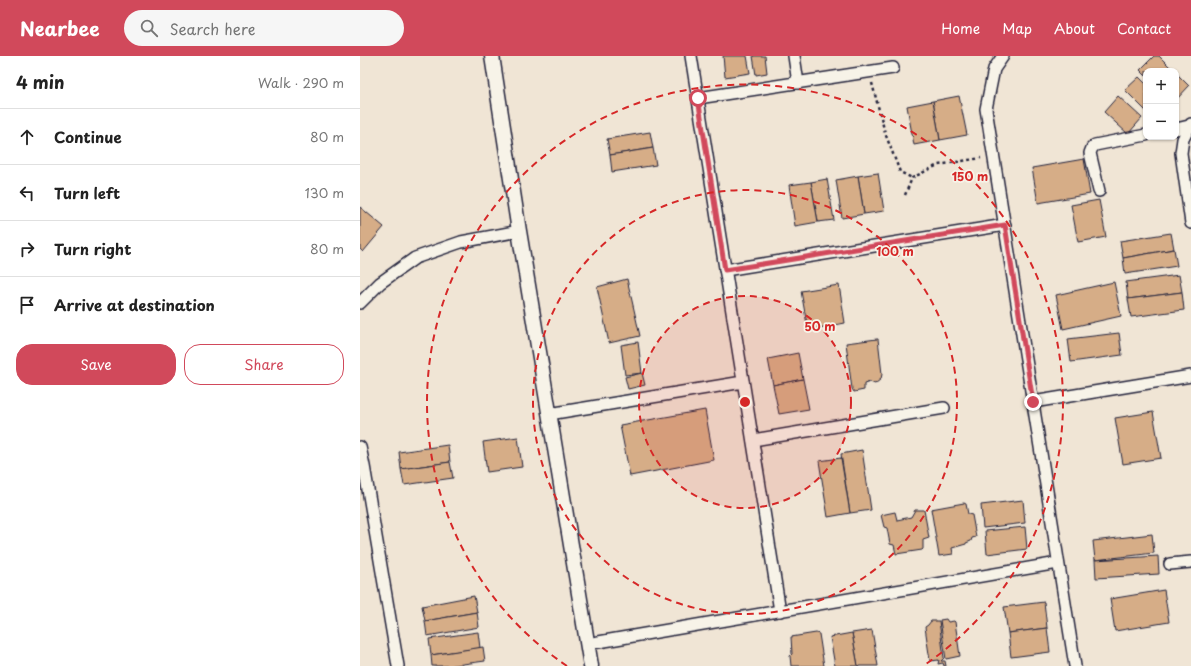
<!DOCTYPE html>
<meta charset="utf-8">
<style>
:root{--surface:#fff;--page:#f6f6f6;--text:#222;--muted:#767676;--line:#e0e0e0;--accent:#d1495b}
body{margin:0;font-family:"Playpen Sans",sans-serif;background:var(--page);color:var(--text)}
.controls{position:absolute;right:12px;top:12px;display:grid;overflow:hidden;border-radius:8px;box-shadow:0 1px 3px #0004}
.controls button{width:36px;height:36px;display:grid;place-items:center;padding:0;border:0;border-bottom:1px solid var(--line);background:var(--surface);color:var(--text);font:20px sans-serif}
.stop{position:absolute;width:12px;height:12px;margin:-9px;border:3px solid #d1495b;border-radius:50%;background:#fff}
.stop.end{background:#d1495b;border-color:#fff;box-shadow:0 1px 4px #0008}
.list{margin:0;padding:0;list-style:none}
h2{display:flex;justify-content:space-between;align-items:center;height:52px;margin:0;padding:0 16px;font-size:17px}
h2 small{font-size:13px;font-weight:400;color:var(--muted)}
.list li{display:grid;grid-template-columns:26px 1fr auto;gap:12px;align-items:center;box-sizing:border-box;height:56px;padding:0 16px;border-top:1px solid var(--line)}
.list b{display:block;font-size:15px;white-space:nowrap}
.list em{font-size:13px;font-style:normal;color:var(--muted)}
.actions{display:flex;gap:8px;padding:12px 16px}
.actions a{flex:1;padding:9px 0;border:1px solid var(--accent);border-radius:16px;text-align:center;font-size:14px;color:var(--accent)}
.actions .main{background:var(--accent);color:#fff}
.icon{flex:none;width:22px;height:22px;fill:none;stroke:currentColor;stroke-width:2;stroke-linecap:round;stroke-linejoin:round}
.map{position:relative;flex:none;width:831px;height:610px;overflow:hidden}
header{display:flex;align-items:center;gap:24px;box-sizing:border-box;height:56px;padding:0 20px;background:var(--accent);color:#fff}
header strong{font-size:19px}
nav{display:flex;gap:22px;margin-inline-start:auto;font-size:14px}
.search{width:280px;height:36px;background:var(--page);display:flex;align-items:center;gap:10px;box-sizing:border-box;padding:0 14px;border-radius:22px;color:var(--muted);font-size:15px}
main{display:flex}
aside{flex:1;background:var(--surface)}
.map>svg:first-child{display:block}
.building{fill:#d6ad87;stroke:#22223b}
.lines{fill:none;stroke-linecap:round;stroke-linejoin:round}
.minor-casing{stroke:#22223b;stroke-width:14}
.tertiary-casing{stroke:#22223b;stroke-width:17}
.path{stroke:#22223b;stroke-width:2.5;stroke-dasharray:3 3;stroke-linecap:butt}
.minor{stroke:#f7f3e8;stroke-width:11}
.tertiary{stroke:#f7f3e8;stroke-width:14}
.route{stroke:#d1495b;stroke-width:5}
.ring{fill:none;stroke:#d62828;stroke-width:2;stroke-dasharray:7 5}
.centre{fill:#d62828;stroke:#f7f3e8;stroke-width:2}
.ring-label{font-size:12px;text-anchor:middle;font-weight:bold;fill:#d62828;stroke:#f7f3e8;stroke-width:3.5;stroke-linejoin:round;paint-order:stroke}
</style>
<header>
<strong>Nearbee</strong>
<div class="search"><svg class="icon" aria-label="search" viewBox="0 0 24 24"><circle cx="10" cy="10" r="6"/><path d="M15 15l6 6"/></svg>Search here</div>
<nav><a>Home</a><a>Map</a><a>About</a><a>Contact</a></nav>
</header>
<main>
<aside>
<h2>4 min<small>Walk · 290 m</small></h2>
<ul class="list">
<li><svg class="icon" aria-label="ahead" viewBox="0 0 24 24"><path d="M12 20V5M6 11l6-6 6 6"/></svg><div><b>Continue</b></div><em>80 m</em></li>
<li><svg class="icon" aria-label="left" viewBox="0 0 24 24"><path d="M17 20v-9H6M10 6l-5 5 5 5"/></svg><div><b>Turn left</b></div><em>130 m</em></li>
<li><svg class="icon" aria-label="right" viewBox="0 0 24 24"><path d="M7 20v-9h11M14 6l5 5-5 5"/></svg><div><b>Turn right</b></div><em>80 m</em></li>
<li><svg class="icon" aria-label="arrive" viewBox="0 0 24 24"><path d="M6 21V4h12l-3 4 3 4H6"/></svg><div><b>Arrive at destination</b></div></li>
</ul>
<div class="actions"><a class="main">Save</a><a>Share</a></div>
</aside>
<div class="map">
<svg width="831" height="610" viewBox="0 0 831 610">
<rect width="100%" height="100%" fill="#f0e5d5"/>
<filter id="ink" filterUnits="userSpaceOnUse"><feTurbulence type="fractalNoise" baseFrequency=".025" numOctaves="2"/><feDisplacementMap in="SourceGraphic" scale="8" xChannelSelector="R" yChannelSelector="G"/><feConvolveMatrix kernelMatrix="1 2 1 2 8 2 1 2 1" color-interpolation-filters="sRGB"/></filter>
<g filter="url(#ink)">
<g class="building">
<polygon points="363,0 387,0 390,17 365,21"/>
<polygon points="393,0 405,0 407,17 396,19"/>
<polygon points="794,0 799,0 814,15 786,15 786,20 780,14"/>
<polygon points="816,17 829,30 816,44"/>
<polygon points="779,21 786,28 786,55 765,34"/>
<polygon points="599,40 607,79 580,84 573,45"/>
<polygon points="758,40 782,62 768,78 744,56"/>
<polygon points="573,45 580,84 554,89 547,50"/>
<polygon points="290,76 293,92 250,99 247,83"/>
<polygon points="293,92 296,109 252,116 250,99"/>
<polygon points="724,103 730,138 678,147 672,112"/>
<polygon points="518,117 524,155 504,158 498,120"/>
<polygon points="498,120 504,158 482,162 476,124"/>
<polygon points="467,123 474,164 458,166 451,126"/>
<polygon points="451,126 458,166 435,170 429,129"/>
<polygon points="739,144 746,181 718,186 711,149"/>
<polygon points="0,151 24,171 3,196 0,193"/>
<polygon points="811,177 814,193 763,202 760,185"/>
<polygon points="814,193 817,210 765,218 763,202"/>
<polygon points="819,219 822,236 768,243 766,226"/>
<polygon points="267,223 280,280 249,287 237,231"/>
<polygon points="754,226 761,260 703,273 696,239"/>
<polygon points="479,229 485,267 448,274 441,235"/>
<polygon points="822,236 824,254 771,261 768,243"/>
<polygon points="759,277 762,299 711,306 708,283"/>
<polygon points="517,283 518,283 522,318 521,323 515,328 510,326 504,328 504,334 494,336 492,333 486,287"/>
<polygon points="278,286 282,317 265,319 261,289"/>
<polygon points="438,297 443,323 413,329 408,303"/>
<polygon points="282,317 285,329 268,333 265,321"/>
<polygon points="443,323 449,353 419,358 413,329"/>
<polygon points="345,354 354,404 270,420 260,369"/>
<polygon points="793,356 801,402 763,408 755,362"/>
<polygon points="158,381 162,411 127,416 123,386"/>
<polygon points="88,389 90,406 41,413 39,396"/>
<polygon points="502,394 511,454 490,457 481,398"/>
<polygon points="481,402 490,457 468,461 459,405"/>
<polygon points="90,406 93,422 44,429 41,413"/>
<polygon points="663,444 665,467 623,472 621,449"/>
<polygon points="604,447 606,448 608,458 612,459 616,481 612,482 611,485 606,487 606,488 592,492 593,498 579,500 571,453"/>
<polygon points="555,454 564,454 569,482 563,484 563,493 562,494 536,498 534,489 530,488 527,472 524,471 521,459 535,456 537,464 551,461"/>
<polygon points="665,471 667,493 627,498 625,475"/>
<polygon points="792,478 794,497 735,504 733,485"/>
<polygon points="798,500 799,518 736,522 735,504"/>
<polygon points="804,534 809,566 755,575 750,543"/>
<polygon points="114,540 117,556 65,565 62,550"/>
<polygon points="684,546 687,572 648,577 644,551"/>
<polygon points="117,556 119,571 67,580 65,565"/>
<polygon points="586,563 588,566 594,565 595,566 600,600 586,603 580,564"/>
<polygon points="571,565 579,565 584,602 581,605 585,605 586,610 584,610 583,607 578,608 579,604 570,605 565,571 568,569"/>
<polygon points="687,572 690,596 651,601 648,577"/>
<polygon points="512,574 518,610 498,610 492,577"/>
<polygon points="118,576 120,592 71,599 69,583"/>
<polygon points="456,577 459,578 464,610 431,610 430,600 432,598 431,581"/>
<polygon points="492,577 498,610 475,610 470,581"/>
<polygon points="123,591 125,605 88,610 72,610 71,599"/>
</g>
<g class="lines">
<defs>
<g id="minor">
<polyline points="331,0 420,555"/>
<polyline points="434,0 438,27"/>
<polyline points="643,0 634,13 626,53 715,610"/>
<polyline points="338,42 533,12"/>
<polyline points="831,68 823,83 821,97 831,167"/>
<polyline points="816,73 829,70"/>
<polyline points="739,135 730,97 732,92 735,89 786,79"/>
<polyline points="365,214 645,169"/>
<polyline points="0,247 20,227 55,202 101,186 159,175"/>
<polyline points="673,346 831,320"/>
<polyline points="189,358 383,326"/>
<polyline points="393,384 584,352"/>
<polyline points="0,391 4,410 38,610"/>
<polyline points="810,508 831,506"/>
<polyline points="227,588 698,507"/>
</g>
<polyline id="tertiary" points="132,0 159,175 231,610"/>
</defs>
<use href="#minor" class="minor-casing"/>
<use href="#tertiary" class="tertiary-casing"/>
<g class="path">
<polyline points="512,27 525,77 540,116 552,122"/>
<polyline points="545,139 552,122 578,109 621,102"/>
</g>
<use href="#minor" class="minor"/>
<use href="#tertiary" class="tertiary"/>
</g>
</g>
<g class="lines" filter="url(#ink)">
<polyline class="route" points="338,42 365,214 645,169 673,346"/>
</g>
<circle cx="385" cy="346" r="106" fill="#d62828" fill-opacity=".12"/>
<g class="ring">
<circle cx="385" cy="346" r="106"/>
<circle cx="385" cy="346" r="212"/>
<path d="M207 610A318 318 0 1 1 563 610"/>
</g>
<circle cx="385" cy="346" r="6" class="centre"/>
<g class="ring-label">
<text x="610" y="125">150 m</text>
<text x="535" y="200">100 m</text>
<text x="460" y="275">50 m</text>
</g>
</svg>
<div class="controls">
<button>+</button>
<button>−</button>
</div>
<div class="stop" style="left:338px;top:42px"></div>
<div class="stop end" style="left:673px;top:346px"></div>
</div>
</main>
